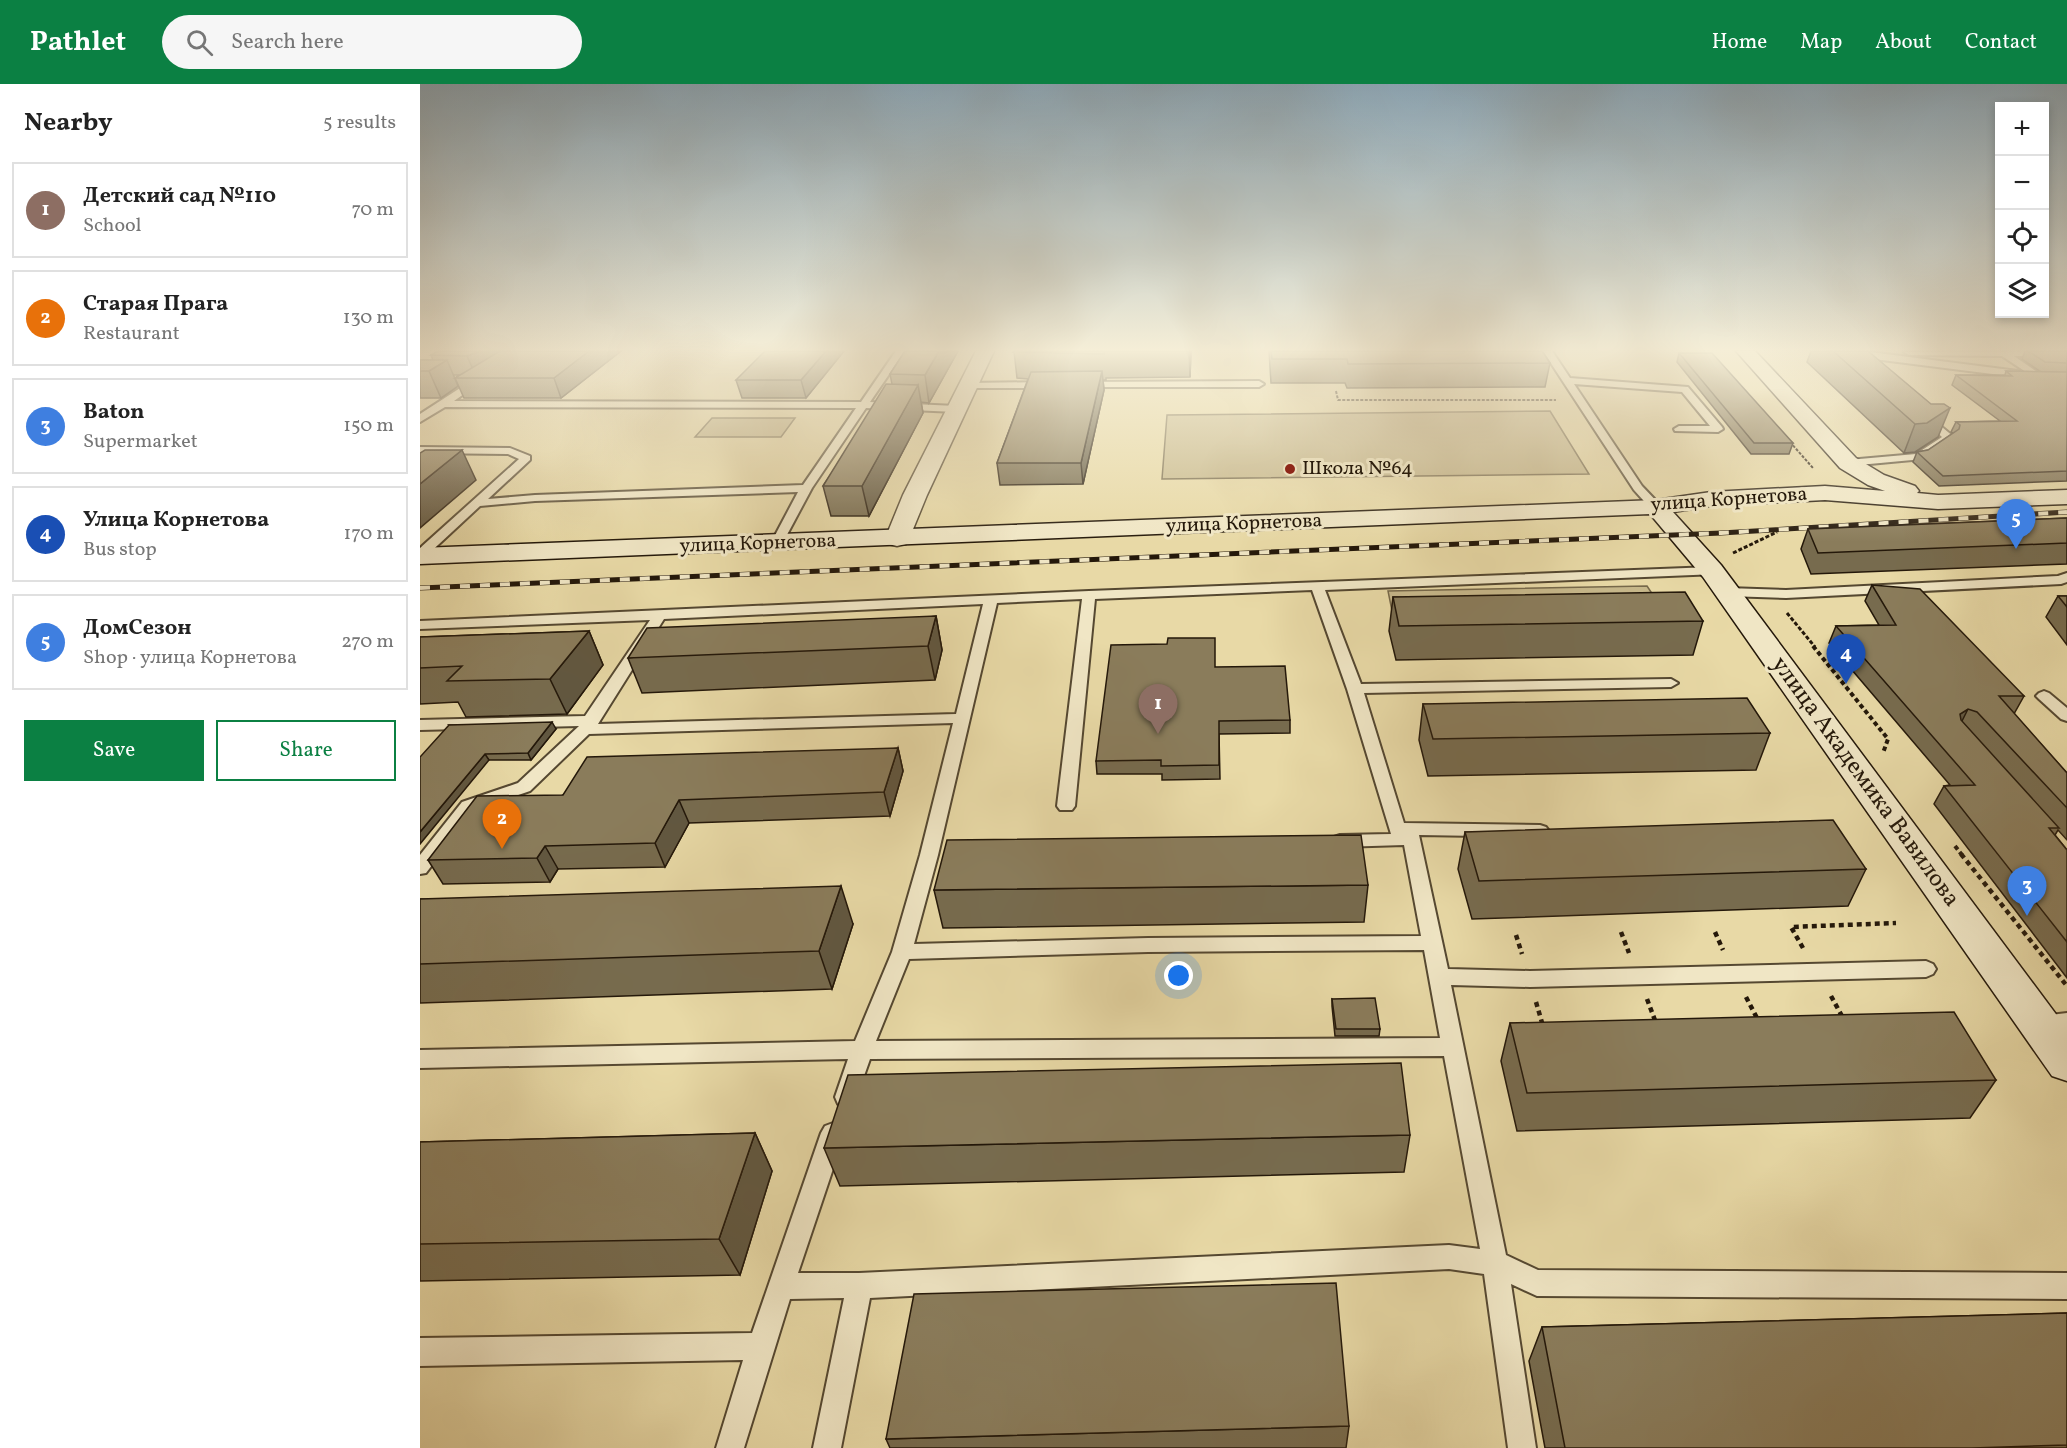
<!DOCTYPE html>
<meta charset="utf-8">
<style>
:root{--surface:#fff;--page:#f6f6f6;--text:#222;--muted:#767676;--line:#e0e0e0;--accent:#0b8043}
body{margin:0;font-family:Vollkorn,serif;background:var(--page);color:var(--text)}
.controls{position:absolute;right:18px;top:18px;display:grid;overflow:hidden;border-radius:0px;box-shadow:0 3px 9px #0003}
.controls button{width:54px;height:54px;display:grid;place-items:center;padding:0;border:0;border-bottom:2px solid var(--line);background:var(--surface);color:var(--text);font:30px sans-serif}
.you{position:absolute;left:759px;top:892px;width:21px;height:21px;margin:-15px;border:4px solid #fff;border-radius:50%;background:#1a73e8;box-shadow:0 0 0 9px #1a73e833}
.badge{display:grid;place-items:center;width:39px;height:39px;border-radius:50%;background:var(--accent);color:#fff;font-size:20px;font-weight:700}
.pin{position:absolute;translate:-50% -50px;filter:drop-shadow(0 2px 3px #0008)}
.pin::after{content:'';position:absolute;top:32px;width:21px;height:18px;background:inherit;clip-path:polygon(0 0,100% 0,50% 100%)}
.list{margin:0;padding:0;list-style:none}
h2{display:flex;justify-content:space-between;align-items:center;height:78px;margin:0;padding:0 24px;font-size:26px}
h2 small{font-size:20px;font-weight:400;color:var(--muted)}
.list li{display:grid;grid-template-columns:39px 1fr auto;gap:18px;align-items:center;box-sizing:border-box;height:96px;margin:0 12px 12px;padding:0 12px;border:2px solid var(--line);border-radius:0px}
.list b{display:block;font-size:22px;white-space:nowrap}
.list p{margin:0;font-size:20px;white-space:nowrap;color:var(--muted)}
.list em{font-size:20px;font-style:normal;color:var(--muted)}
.actions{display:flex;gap:12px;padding:18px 24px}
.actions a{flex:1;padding:14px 0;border:2px solid var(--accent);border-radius:0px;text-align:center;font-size:21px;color:var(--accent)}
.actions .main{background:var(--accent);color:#fff}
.icon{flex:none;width:33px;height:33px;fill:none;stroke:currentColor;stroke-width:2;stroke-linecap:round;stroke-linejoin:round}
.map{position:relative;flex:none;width:1647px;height:1364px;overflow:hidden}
header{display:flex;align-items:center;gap:36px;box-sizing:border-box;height:84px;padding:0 30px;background:var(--accent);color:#fff}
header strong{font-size:28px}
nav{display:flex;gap:33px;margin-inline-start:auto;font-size:21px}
.search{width:420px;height:54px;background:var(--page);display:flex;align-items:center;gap:15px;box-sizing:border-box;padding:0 21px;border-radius:33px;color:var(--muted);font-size:22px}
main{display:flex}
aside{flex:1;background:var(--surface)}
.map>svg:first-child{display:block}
.green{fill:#c7b88b;stroke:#76684a;stroke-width:1.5}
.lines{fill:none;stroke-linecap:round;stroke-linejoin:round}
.lane-casing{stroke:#554831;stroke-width:4}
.street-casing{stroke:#554831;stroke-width:3}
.secondary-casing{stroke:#24180a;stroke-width:3}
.path-far3{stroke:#24180a;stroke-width:2;stroke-dasharray:3 1.5;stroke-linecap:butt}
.path-far2{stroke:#24180a;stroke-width:3;stroke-dasharray:4 2;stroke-linecap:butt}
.path-far1{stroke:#24180a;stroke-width:4;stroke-dasharray:4.5 3;stroke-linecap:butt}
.path{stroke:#24180a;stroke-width:4.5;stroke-dasharray:5 4;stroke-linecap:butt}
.lane{fill:#f0e6c5;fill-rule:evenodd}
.street{fill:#f0e6c5;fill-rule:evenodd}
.secondary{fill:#f0e6c5;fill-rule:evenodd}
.rail-casing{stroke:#24180a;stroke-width:5}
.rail{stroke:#f0e6c5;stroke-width:4;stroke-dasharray:10;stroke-linecap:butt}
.wall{fill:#776b4e;stroke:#24180a;stroke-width:1.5}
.shaded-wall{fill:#615740;stroke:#24180a;stroke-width:1.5}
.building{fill:#8a7c5b;stroke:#24180a;stroke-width:1.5}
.poi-dot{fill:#8f2418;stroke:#f0e6c5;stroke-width:2}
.labels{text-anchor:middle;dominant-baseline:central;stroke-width:6;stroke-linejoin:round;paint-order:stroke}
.far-poi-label{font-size:20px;fill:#24180a;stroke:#f0e6c5;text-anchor:start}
.far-street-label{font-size:20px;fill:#24180a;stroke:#f0e6c5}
.street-label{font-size:24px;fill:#24180a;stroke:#f0e6c5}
</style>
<header>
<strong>Pathlet</strong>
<div class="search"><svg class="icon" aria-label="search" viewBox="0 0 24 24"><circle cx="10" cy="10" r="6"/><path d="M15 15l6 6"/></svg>Search here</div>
<nav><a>Home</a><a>Map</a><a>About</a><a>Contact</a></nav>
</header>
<main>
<aside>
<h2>Nearby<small>5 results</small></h2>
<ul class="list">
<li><span class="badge" style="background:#8d6e63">1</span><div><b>Детский сад №110</b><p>School</p></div><em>70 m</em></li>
<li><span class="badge" style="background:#e8710a">2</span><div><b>Старая Прага</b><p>Restaurant</p></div><em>130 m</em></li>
<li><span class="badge" style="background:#3f7fe0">3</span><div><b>Baton</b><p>Supermarket</p></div><em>150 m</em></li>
<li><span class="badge" style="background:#1a4fb4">4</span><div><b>Улица Корнетова</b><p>Bus stop</p></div><em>170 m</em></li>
<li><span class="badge" style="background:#3f7fe0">5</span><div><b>ДомСезон</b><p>Shop · улица Корнетова</p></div><em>270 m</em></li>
</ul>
<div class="actions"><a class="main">Save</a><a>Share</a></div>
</aside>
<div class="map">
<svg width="1647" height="1364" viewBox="0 0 1647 1364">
<rect width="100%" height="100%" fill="#e8d9a6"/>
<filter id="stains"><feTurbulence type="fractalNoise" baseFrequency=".00333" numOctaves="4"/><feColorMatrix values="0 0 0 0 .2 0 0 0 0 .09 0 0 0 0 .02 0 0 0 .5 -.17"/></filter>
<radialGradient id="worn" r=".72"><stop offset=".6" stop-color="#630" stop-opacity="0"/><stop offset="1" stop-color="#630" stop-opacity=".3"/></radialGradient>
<g class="green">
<polygon points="1130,327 1169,390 742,395 747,331"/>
<polygon points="292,334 375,334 361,353 275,353"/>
<polygon points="1227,502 1247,532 974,537 968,507"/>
</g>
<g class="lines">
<defs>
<g id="lane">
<polygon points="476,267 485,267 450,318 536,322 541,325 536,328 446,324 392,404 361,462 353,462 351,459 378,408 115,417 60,422 4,474 0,475 0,464 99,375 88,370 0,369 0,363 90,364 110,372 110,376 68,415 115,411 383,401 436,324 25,323 0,338 0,330 54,295 62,297 34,317 441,318"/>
<polygon points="1123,267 1132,267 1150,294 1268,303 1302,343 1303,345 1298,348 1255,347 1254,345 1259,342 1290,342 1262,308 1154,300 1222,402 1242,423 1240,426 1232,426 1214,406"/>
<polygon points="1425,267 1442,267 1606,288 1582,272 1489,271 1484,268 1647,267 1647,272 1594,272 1620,290 1647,290 1647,296 1620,296 1446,274"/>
<polygon points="662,298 839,297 844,300 839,303 659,303 659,299"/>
<polygon points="547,299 628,298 633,301 628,304 544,304 542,302"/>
<polygon points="1505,329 1534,353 1503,375 1428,382 1422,379 1428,376 1496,370 1522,353 1501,334 1500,332"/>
<path d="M1292,483L1298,487L1297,490L905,506L941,600L1251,595L1258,599L1251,603L944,609L984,739L1120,741L1126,743L1129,747L1126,751L1120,753L999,751L1028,885L1110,887L1506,877L1513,880L1516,885L1513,890L1506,893L1110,903L1031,901L1086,1171L1118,1186L1647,1189V1215L1117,1212L1091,1200L1116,1364H1088L1064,1190L1029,1185L450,1214L421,1364H393L424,1214L370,1215L324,1364H296L323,1276L0,1282V1254L332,1249L401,1049L405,1042L413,1039L421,1042L425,1049L378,1189H439L1029,1161L1060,1165L1024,972L450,975L434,1020L426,1023L418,1020L415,1013L428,975L0,984V966L435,957L472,868L500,771L533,639L169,650L110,707L54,726L6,789L0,790V771L42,718L98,699L159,642L0,646V636L165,632L230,536L0,545V537L669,507ZM892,506L927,605L971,750L920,751L914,753L911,757L914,761L920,763L984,761L1001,852L728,854L494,860L518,771L577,519L662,515L637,722L640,726H652L655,722L675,515ZM563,520L536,630L178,640L244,535ZM1004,866L1020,954L456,957L489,875L728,868Z"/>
<polygon points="1647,489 1647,498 1641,500 1366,514 1307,512 1300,508 1307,504 1366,506 1638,492"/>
<polygon points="1624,607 1629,609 1647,624 1647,637 1641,635 1619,615 1616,612 1619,609"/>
<polygon points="1647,929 1647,947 1620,948 1613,945 1609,939 1613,933"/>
</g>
<polygon id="street" points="556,267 574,267 507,411 489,455 486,460 477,462 468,460 465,455 483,411"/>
<polygon id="secondary" points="1316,267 1335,267 1436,374 1464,391 1495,402 1499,407 1497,409 1518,411 1647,406 1647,420 1518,425 1405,416 1291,422 1253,428 1301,481 1647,945 1647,997 1632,992 1283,493 1230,430 0,480 0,464 1236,416 1291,408 1405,402 1465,407 1448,401 1420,384"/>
</defs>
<use href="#lane" class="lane-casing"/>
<use href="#street" class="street-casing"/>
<use href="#secondary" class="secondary-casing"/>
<g class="path-far3">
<polyline points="916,307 918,316 1136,316"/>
<polyline points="1370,358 1393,384"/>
</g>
<g class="path-far2">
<polyline points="1313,469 1357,448"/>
<polyline points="1367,529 1395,563"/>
</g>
<g class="path-far1">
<polyline points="1393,562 1468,655 1463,669"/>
<polyline points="1535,762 1542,771"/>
</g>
<g class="path">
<polyline points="1541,770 1647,902"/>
<polyline points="1201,848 1209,869"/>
<polyline points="1295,848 1303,866"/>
<polyline points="1096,851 1102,870"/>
<polyline points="1383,864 1371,843 1476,839"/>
<polyline points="1411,912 1423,934"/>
<polyline points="1326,913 1338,936"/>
<polyline points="1227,915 1236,939"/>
<polyline points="1116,918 1123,942"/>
</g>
<use href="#lane" class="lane"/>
<use href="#street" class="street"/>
<use href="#secondary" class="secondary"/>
<defs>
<polyline id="rail" points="0,504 1301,449 1647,428"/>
</defs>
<use href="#rail" class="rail-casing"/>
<use href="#rail" class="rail"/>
</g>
<g class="wall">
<polygon points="201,267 141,314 44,314 35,294 39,291 33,291 38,302 21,314 0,314 0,276 13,276 11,271"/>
<polygon points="424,267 386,314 322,314 316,296"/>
<polygon points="485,267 538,267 509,319 501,318 503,329 449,432 411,432 403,402 472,300 470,290"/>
<polygon points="594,267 771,267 770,293 686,294 686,296 683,296 684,306 663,400 580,401 577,379 608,295 597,294"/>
<polygon points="849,267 1122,267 1130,279 1125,303 927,304 925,299 851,299"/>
<polygon points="1391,267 1448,267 1518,353 1495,368 1484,369 1387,278"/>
<polygon points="1605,267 1647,267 1647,397 1519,402 1493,378 1497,368 1508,366 1533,349 1531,348 1536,338 1580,337 1532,301 1536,291 1585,291 1586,287 1621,288 1602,275"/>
<polygon points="1259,269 1373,359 1369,370 1331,370 1257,278"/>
<polygon points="1647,434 1647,480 1391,490 1381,465 1388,445"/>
<polygon points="1452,501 1604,612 1594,630 1647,689 1647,756 1638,746 1635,751 1647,766 1647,894 1514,720 1524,702 1530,701 1409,559 1416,542 1459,541 1445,517"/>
<polygon points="1638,512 1647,512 1647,561 1626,533"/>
<polygon points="973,513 1283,537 1273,571 976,576 969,547"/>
<polygon points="516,532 522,566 515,596 222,609 208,574"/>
<polygon points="169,547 183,581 147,630 46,633 38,618 0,620 0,553"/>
<polygon points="795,583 870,636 870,649 799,650 800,695 742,696 742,690 677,690 676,677"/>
<polygon points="1003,620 1350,649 1336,686 1008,692 999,656"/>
<polygon points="29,641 136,645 111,676 69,676"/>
<polygon points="478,664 483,687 470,732 269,739 245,783 138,785 130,798 23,800 8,776 143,711"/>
<polygon points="1045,748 1446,785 1428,822 1052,835 1038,785"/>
<polygon points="948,801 944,838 523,844 514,806"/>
<polygon points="0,815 433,840 412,905 0,919"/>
<polygon points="912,915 960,945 959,952 915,952 912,922"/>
<polygon points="1090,939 1576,996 1550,1034 1097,1047 1081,977"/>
<polygon points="335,1049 352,1087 320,1191 0,1197 0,1058"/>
<polygon points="990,1051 984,1088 420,1102 404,1064"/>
<polygon points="1647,1229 1647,1364 1125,1364 1109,1277 1122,1243"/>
<polygon points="929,1342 926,1364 470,1364 466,1355"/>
</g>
<g class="shaded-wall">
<polygon points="61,267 95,267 56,292 47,272"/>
<polygon points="169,267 201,267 141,314 134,294"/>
<polygon points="406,267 424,267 386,314 381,296"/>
<polygon points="519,267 538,267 509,319 505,291"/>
<polygon points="769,267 771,267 770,293"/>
<polygon points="27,276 38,302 21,314 9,287"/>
<polygon points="682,287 684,306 663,400 661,379"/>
<polygon points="498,301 503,329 449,432 442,402"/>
<polygon points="1530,324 1518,353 1495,368 1484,369 1495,340"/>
<polygon points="42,366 56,396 0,444 0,400"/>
<polygon points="516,532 522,566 515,596 508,562"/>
<polygon points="169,547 183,581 147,630 130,595"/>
<polygon points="1548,625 1539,643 1540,630"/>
<polygon points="132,638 136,645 111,676 108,669"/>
<polygon points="478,664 483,687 470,732 464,708"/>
<polygon points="65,670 69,676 0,760 0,748"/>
<polygon points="259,716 269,739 245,783 235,759"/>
<polygon points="125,762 138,785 130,798 117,774"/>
<polygon points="421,802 433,840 412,905 399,867"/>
<polygon points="335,1049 352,1087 320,1191 299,1155"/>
</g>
<g class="building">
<polygon points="18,267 61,267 47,272 11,271"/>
<polygon points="80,267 169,267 134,294 35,294"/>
<polygon points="345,267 406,267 381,296 316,296"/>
<polygon points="485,267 519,267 505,291 470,290"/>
<polygon points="594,267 684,267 684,270 593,268"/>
<polygon points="851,267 1122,267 1130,279 928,280 927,275 852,275"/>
<polygon points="1413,267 1448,267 1511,320 1524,320 1530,324 1507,339 1495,340"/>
<polygon points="1608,267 1647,267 1647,279 1625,278"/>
<polygon points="1259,269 1292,269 1373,359 1334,359"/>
<polygon points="0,276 27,276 9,287 0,287"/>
<polygon points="682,287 661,379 577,379 611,288"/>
<polygon points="1586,287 1647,288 1647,387 1523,392 1497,368 1508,366 1539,345 1540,341 1536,338 1597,337 1536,291 1592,292"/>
<polygon points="466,300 498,301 442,402 403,402"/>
<polygon points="5,366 42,366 0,400 0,369"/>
<polygon points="1647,434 1647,459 1398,469 1388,445"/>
<polygon points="1452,501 1500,505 1604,612 1579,612 1647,689 1647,724 1557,628 1548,625 1540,630 1541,636 1639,744 1629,744 1647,766 1647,858 1524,702 1555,701 1416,542 1476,541"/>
<polygon points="1265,508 1283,537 979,542 973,513"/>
<polygon points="1638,512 1647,512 1647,523"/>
<polygon points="516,532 508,562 208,574 227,544"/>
<polygon points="169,547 130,595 27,597 42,582 0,584 0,553"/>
<polygon points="748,554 795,554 795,583 865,582 870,636 799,637 799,681 741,682 741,676 676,677 691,561 747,560"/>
<polygon points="1327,614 1350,649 1013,655 1003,620"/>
<polygon points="132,638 108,669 65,670 0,748 0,673 29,641"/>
<polygon points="478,664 464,708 259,716 235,759 125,762 117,774 8,776 57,712 143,711 167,673"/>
<polygon points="1413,736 1446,785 1059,797 1045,748"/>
<polygon points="941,751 948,801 514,806 527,756"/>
<polygon points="421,802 399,867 0,880 0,815"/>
<polygon points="955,914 960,945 916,945 912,915"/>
<polygon points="1534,928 1576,996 1107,1009 1090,939"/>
<polygon points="981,979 990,1051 404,1064 428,991"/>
<polygon points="335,1049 299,1155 0,1160 0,1058"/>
<polygon points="916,1199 929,1342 466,1355 494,1210"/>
<polygon points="1647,1229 1647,1361 1552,1364 1145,1364 1122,1243"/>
</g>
<linearGradient id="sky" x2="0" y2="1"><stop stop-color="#8da8b8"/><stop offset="0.58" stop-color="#f5eed7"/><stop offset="1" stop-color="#f5eed7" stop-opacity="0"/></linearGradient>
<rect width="1647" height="458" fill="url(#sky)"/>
<circle class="poi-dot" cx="870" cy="385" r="6"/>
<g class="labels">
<g class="far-poi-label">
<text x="882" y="385">Школа №64</text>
</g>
<g class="far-street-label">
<text transform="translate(1309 416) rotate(-4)">улица Корнетова</text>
<text transform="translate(824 440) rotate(-2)">улица Корнетова</text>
<text transform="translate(338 460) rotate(-2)">улица Корнетова</text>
</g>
<g class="street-label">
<text transform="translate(1445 698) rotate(54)">улица Академика Вавилова</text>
</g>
</g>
<rect width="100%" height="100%" filter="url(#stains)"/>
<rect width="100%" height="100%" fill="url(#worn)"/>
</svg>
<div class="controls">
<button>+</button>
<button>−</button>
<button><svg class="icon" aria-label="locate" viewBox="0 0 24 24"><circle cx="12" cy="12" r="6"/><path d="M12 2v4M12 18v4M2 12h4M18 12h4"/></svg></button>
<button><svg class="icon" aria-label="layers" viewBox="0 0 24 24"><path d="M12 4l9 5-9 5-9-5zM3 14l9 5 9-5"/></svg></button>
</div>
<div class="you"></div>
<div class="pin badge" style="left:738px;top:650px;background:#8d6e63">1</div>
<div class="pin badge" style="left:82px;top:765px;background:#e8710a">2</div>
<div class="pin badge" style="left:1607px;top:832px;background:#3f7fe0">3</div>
<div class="pin badge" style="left:1426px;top:600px;background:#1a4fb4">4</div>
<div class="pin badge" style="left:1596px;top:465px;background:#3f7fe0">5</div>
</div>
</main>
